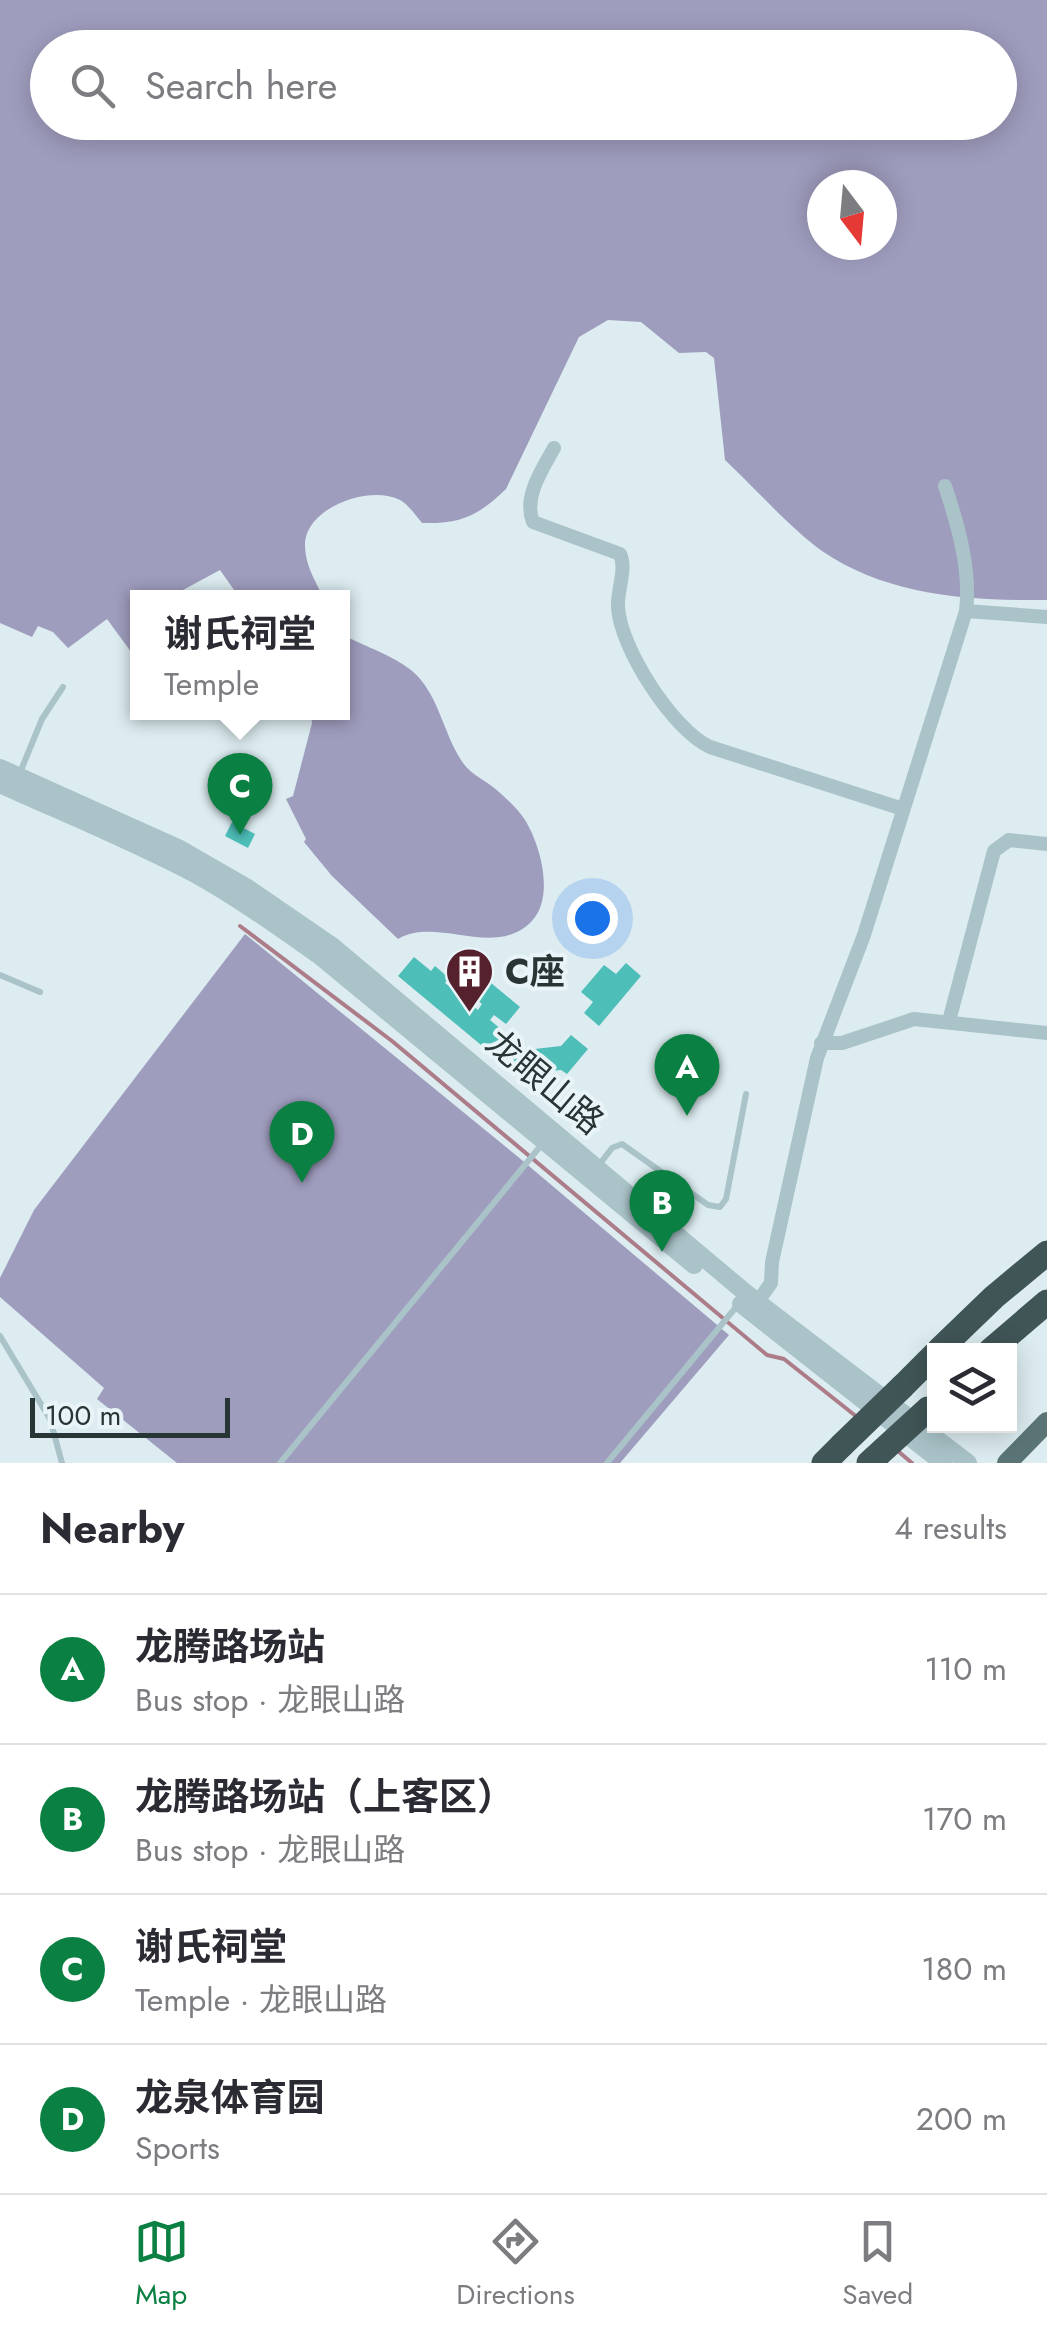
<!DOCTYPE html>
<meta charset="utf-8">
<style>
:root{--surface:#fff;--page:#f7f7f7;--text:#2b2b33;--muted:#7c7c81;--line:#e1e1e2;--accent:#0b8043}
body{margin:0;font-family:Jost,"Noto Sans SC",sans-serif;background:var(--page);color:var(--text)}
.controls{position:absolute;right:30px;bottom:30px;display:grid;overflow:hidden;border-radius:0px;box-shadow:0 5px 25px #0003}
.controls button{width:90px;height:90px;display:grid;place-items:center;padding:0;border:0;border-bottom:2px solid var(--line);background:var(--surface);color:var(--text);font:50px sans-serif}
.compass{position:absolute;left:807px;top:170px;width:90px;height:90px;border-radius:50%;background:var(--surface);box-shadow:0 5px 25px #0003;rotate:164deg}
.scale{position:absolute;left:30px;bottom:25px;width:200px;box-sizing:border-box;padding-left:10px;border:5px solid #283535;border-top:0;font-size:28px;line-height:35px;white-space:nowrap;color:#283535;-webkit-text-stroke:8px #e8f4f8;paint-order:stroke}
.you{position:absolute;left:592px;top:918px;width:35px;height:35px;margin:-25px;border:8px solid #fff;border-radius:50%;background:#1a73e8;box-shadow:0 0 0 15px #1a73e833}
.badge{display:grid;place-items:center;width:65px;height:65px;border-radius:50%;background:var(--accent);color:#fff;font-size:32px;font-weight:700}
.pin{position:absolute;translate:-50% -82px;filter:drop-shadow(0 2px 5px #0008)}
.pin::after{content:'';position:absolute;top:52px;width:35px;height:30px;background:inherit;clip-path:polygon(0 0,100% 0,50% 100%)}
.popup{position:absolute;left:130px;top:590px;width:220px;height:130px;box-sizing:border-box;display:grid;place-content:center;border-radius:0px;background:var(--surface);filter:drop-shadow(0 2px 8px #0005);font-size:32px;white-space:nowrap;color:var(--muted)}
.popup b{font-size:38px;color:var(--text)}
.popup::after{content:'';position:absolute;left:50%;top:100%;margin-left:-20px;border:20px solid transparent;border-top-color:var(--surface)}
.list{margin:0;padding:0;list-style:none}
h2{display:flex;justify-content:space-between;align-items:center;height:130px;margin:0;padding:0 40px;font-size:42px}
h2 small{font-size:32px;font-weight:400;color:var(--muted)}
.list li{display:grid;grid-template-columns:65px 1fr auto;gap:30px;align-items:center;box-sizing:border-box;height:150px;padding:0 40px;border-top:2px solid var(--line)}
.list b{display:block;font-size:38px;white-space:nowrap}
.list p{margin:0;font-size:32px;white-space:nowrap;color:var(--muted)}
.list em{font-size:32px;font-style:normal;color:var(--muted)}
.icon{flex:none;width:55px;height:55px;fill:none;stroke:currentColor;stroke-width:2;stroke-linecap:round;stroke-linejoin:round}
.map{position:relative;flex:none;width:1047px;height:1463px;overflow:hidden}
.search{position:absolute;background:var(--surface);box-shadow:0 5px 25px #0003;left:30px;right:30px;top:30px;height:110px;display:flex;align-items:center;gap:25px;box-sizing:border-box;padding:0 35px;border-radius:55px;color:var(--muted);font-size:38px}
.sheet{height:730px;background:var(--surface)}
nav{display:flex;justify-content:space-around;align-items:center;box-sizing:border-box;height:140px;border-top:2px solid var(--line);background:var(--surface);font-size:28px;color:var(--muted)}
nav a{display:grid;justify-items:center;gap:5px}
nav .on{color:var(--accent)}
.map>svg:first-child{display:block}
.green{fill:#9f9dbe;fill-rule:evenodd}
.lines{fill:none;stroke-linecap:round;stroke-linejoin:round}
.stream{stroke:#ac7d89;stroke-width:4}
.building{fill:#4dbeb8}
.service{stroke:#a9c3c8;stroke-width:6}
.minor{stroke:#a9c3c8;stroke-width:14}
.tertiary{stroke:#a9c3c8;stroke-width:18}
.primary{stroke:#5b7576;stroke-width:20}
.motorway{stroke:#405556;stroke-width:25}
.motorway-bridge{stroke:#405556;stroke-width:25}
.labels{text-anchor:middle;dominant-baseline:central;stroke-width:8;stroke-linejoin:round;paint-order:stroke}
.poi-label{font-size:35px;font-weight:bold;fill:#283535;stroke:#e8f4f8;text-anchor:start}
.street-label{font-size:35px;fill:#283535;stroke:#e8f4f8}
</style>
<div class="map">
<svg width="1047" height="1463" viewBox="0 0 1047 1463">
<rect width="100%" height="100%" fill="#dcecf0"/>
<g class="green">
<path d="M0,0H1047V600C970,601 888,596 822,551C789,527 756,489 725,460L714,358L706,352L679,353L641,322L608,320L579,337L506,489C478,516 461,524 422,523C416,516 408,504 400,500C369,484 305,508 305,545C305,565 315,580 323,597H239L220,570L170,597L138,598L137,660L107,619L68,648L53,632L38,626L32,637L0,623ZM48,48H1000V122H48ZM822,185H882V245H822Z"/>
<path d="M343,635C364,646 392,655 411,670C439,693 442,732 463,763C472,776 488,781 499,792C508,800 519,810 525,820C541,846 555,898 531,922C493,959 438,916 398,939L332,876L304,842L306,839L286,799L293,796L312,723L311,713L342,712Z"/>
<polygon points="245,934 517,1156 729,1335 620,1463 177,1463 97,1399 104,1388 0,1297 0,1278 34,1210"/>
</g>
<g class="lines">
<g class="stream">
<polyline points="240,926 392,1041 767,1355 784,1359 857,1417"/>
<polyline points="899,1452 912,1463"/>
</g>
</g>
<g class="building">
<polygon points="232,822 255,834 248,848 225,836"/>
<polygon points="414,957 431,971 435,966 449,978 445,983 478,1010 482,1004 471,995 485,978 520,1007 506,1024 494,1015 490,1020 526,1050 561,1046 571,1035 588,1049 567,1074 561,1070 527,1073 522,1079 398,976"/>
<polygon points="626,963 641,976 599,1026 584,1013 593,1002 581,992 604,965 616,974"/>
</g>
<g class="lines">
<g class="service">
<polyline points="19,775 42,719 63,687"/>
<polyline points="0,975 40,992"/>
<polyline points="599,1165 612,1148 622,1144 708,1205 720,1207 726,1199 746,1094"/>
<polyline points="0,1336 50,1419 62,1463"/>
<polyline points="280,1463 543,1143"/>
<polyline points="607,1463 737,1306"/>
</g>
<g class="minor">
<path d="M554,448C542,470 523,497 533,522L620,554C627,569 617,590 618,607C620,648 673,730 710,747L903,809"/>
<polyline points="966,611 1047,617"/>
<polyline points="949,1021 994,851 1009,840 1047,844"/>
<polyline points="821,1043 842,1043 914,1019 1047,1033"/>
<path d="M754,1307L771,1283L772,1262L817,1058L864,935L966,611C971,570 958,525 945,486"/>
</g>
<g class="tertiary">
<polyline points="0,768 180,849 246,887 332,946 747,1294 968,1463"/>
<path d="M0,784C66,814 133,841 197,875C240,899 280,928 320,956L694,1265"/>
<polyline points="741,1304 943,1463"/>
</g>
<polyline class="primary" points="1007,1463 1047,1422"/>
<g class="motorway">
<polyline points="939,1350 994,1297 1047,1253"/>
<polyline points="991,1350 1047,1302"/>
<polyline points="902,1387 934,1355"/>
<polyline points="824,1463 842,1445"/>
</g>
<g class="motorway-bridge">
<polyline points="842,1445 902,1387"/>
<polyline points="869,1463 928,1409"/>
</g>
</g>
<defs>
<symbol id="building-pin" viewBox="-11 -11 22 30"><path d="M0 17L-7.5 6A9.5 9.5 0 1 1 7.5 6Z" fill="#54212c" stroke="#e8f4f8"/><path d="M-4-6H4V6H1V3H-1V6H-4ZM-2.5-4.3h1.7v1.8h-1.7ZM.8-4.3h1.7v1.8H.8ZM-2.5-1h1.7V.8h-1.7ZM.8-1h1.7V.8H.8Z" fill="#fff"/></symbol>
</defs>
<g fill-rule="evenodd">
<use href="#building-pin" x="442" y="944" width="55" height="75"/>
</g>
<g class="labels">
<g class="poi-label">
<text x="505" y="972">C座</text>
</g>
<g class="street-label">
<text transform="translate(545 1082) rotate(40)">龙眼山路</text>
</g>
</g>
</svg>
<div class="controls">
<button><svg class="icon" aria-label="layers" viewBox="0 0 24 24"><path d="M12 4l9 5-9 5-9-5zM3 14l9 5 9-5"/></svg></button>
</div>
<svg class="compass" viewBox="-18 -18 36 36"><path d="M0-13l5 13h-10z" fill="#e53935"/><path d="M0 13l5-13h-10z" fill="#7c7c81"/></svg>
<div class="scale">100 m</div>
<div class="you"></div>
<div class="pin badge" style="left:687px;top:1116px">A</div>
<div class="pin badge" style="left:662px;top:1252px">B</div>
<div class="pin badge" style="left:240px;top:835px">C</div>
<div class="popup"><b>谢氏祠堂</b>Temple</div>
<div class="pin badge" style="left:302px;top:1183px">D</div>
<div class="search"><svg class="icon" aria-label="search" viewBox="0 0 24 24"><circle cx="10" cy="10" r="6"/><path d="M15 15l6 6"/></svg>Search here</div>
</div>
<section class="sheet">
<h2>Nearby<small>4 results</small></h2>
<ul class="list">
<li><span class="badge">A</span><div><b>龙腾路场站</b><p>Bus stop · 龙眼山路</p></div><em>110 m</em></li>
<li><span class="badge">B</span><div><b>龙腾路场站（上客区）</b><p>Bus stop · 龙眼山路</p></div><em>170 m</em></li>
<li><span class="badge">C</span><div><b>谢氏祠堂</b><p>Temple · 龙眼山路</p></div><em>180 m</em></li>
<li><span class="badge">D</span><div><b>龙泉体育园</b><p>Sports</p></div><em>200 m</em></li>
</ul>
</section>
<nav>
<a class="on"><svg class="icon" aria-label="map" viewBox="0 0 24 24"><path d="M3 6l6-2 6 2 6-2v14l-6 2-6-2-6 2zM9 4v14M15 6v14"/></svg>Map</a>
<a><svg class="icon" aria-label="directions" viewBox="0 0 24 24"><path d="M12 3l9 9-9 9-9-9zM9 14v-3h6M13 9l2 2-2 2"/></svg>Directions</a>
<a><svg class="icon" aria-label="saved" viewBox="0 0 24 24"><path d="M7 4h10v16l-5-4-5 4z"/></svg>Saved</a>
</nav>
